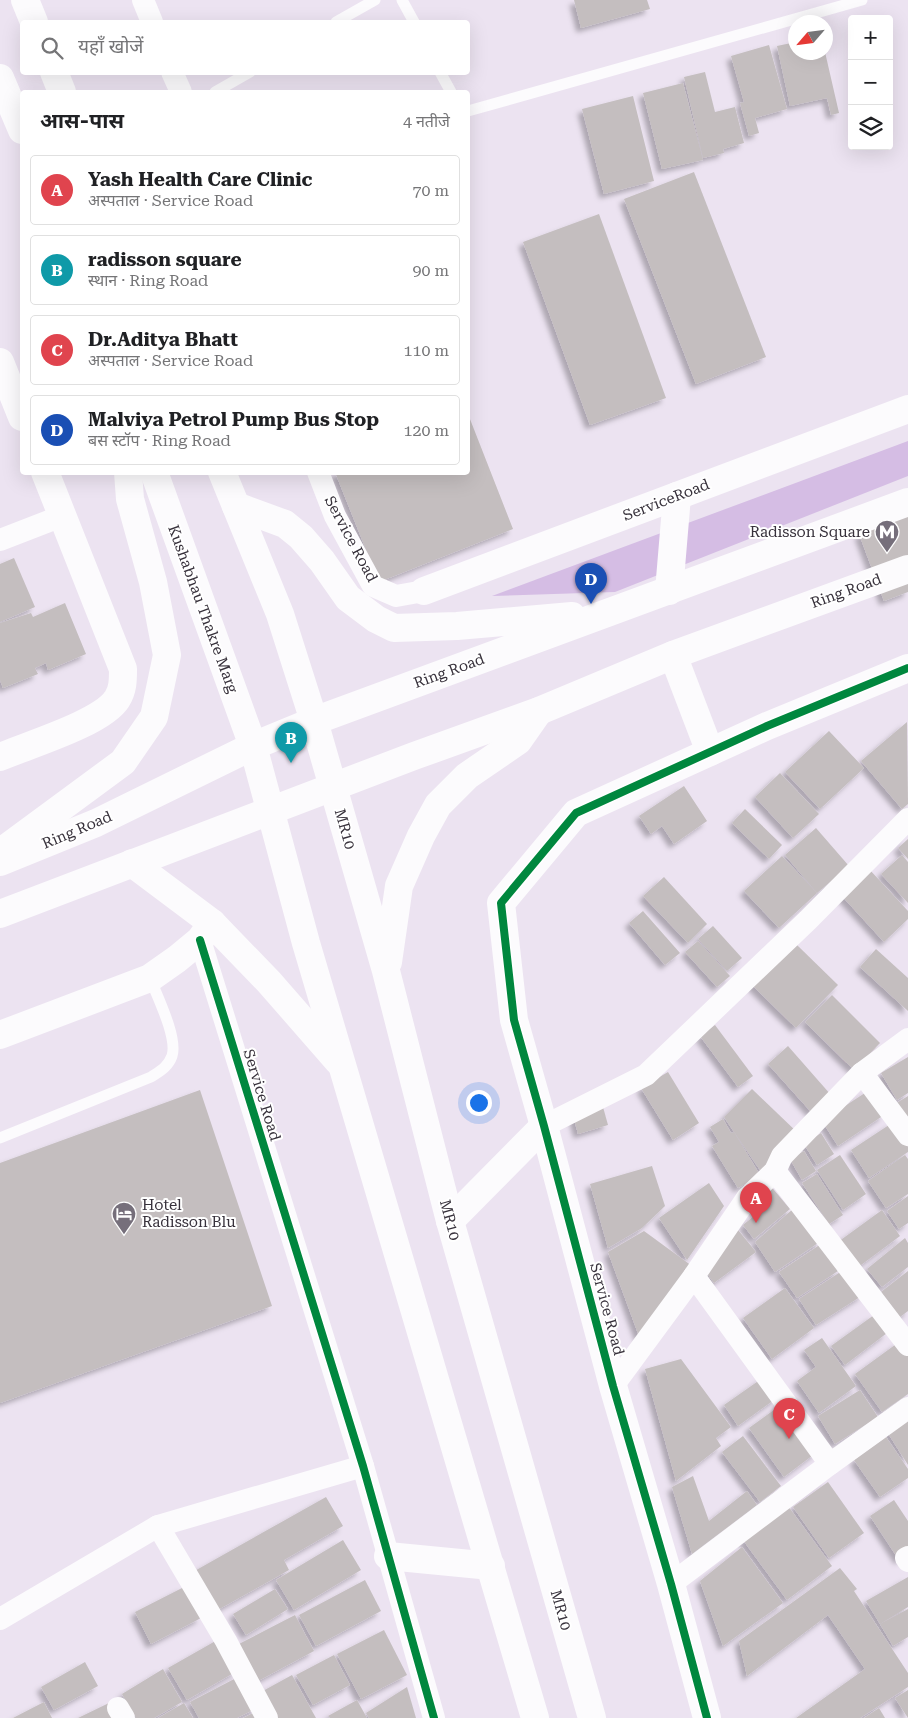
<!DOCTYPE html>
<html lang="hi">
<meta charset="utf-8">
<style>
:root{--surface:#fff;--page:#f6f6f6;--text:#202124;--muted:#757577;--line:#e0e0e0;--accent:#766f7b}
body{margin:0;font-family:"Roboto Serif","Noto Sans Devanagari",serif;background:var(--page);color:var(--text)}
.controls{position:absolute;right:15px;top:15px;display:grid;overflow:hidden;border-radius:5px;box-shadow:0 5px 20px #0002}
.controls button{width:45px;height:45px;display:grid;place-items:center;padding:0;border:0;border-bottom:1px solid var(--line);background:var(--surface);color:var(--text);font:25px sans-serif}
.compass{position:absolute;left:788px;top:15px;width:45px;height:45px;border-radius:50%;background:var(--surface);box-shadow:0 5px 20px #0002;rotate:242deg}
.you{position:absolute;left:478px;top:1102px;width:18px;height:18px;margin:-12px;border:4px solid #fff;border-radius:50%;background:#1a73e8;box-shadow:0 0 0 8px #1a73e833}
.badge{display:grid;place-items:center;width:32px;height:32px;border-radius:50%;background:var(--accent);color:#fff;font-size:16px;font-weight:700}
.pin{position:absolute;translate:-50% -41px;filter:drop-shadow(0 1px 2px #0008)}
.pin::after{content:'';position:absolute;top:26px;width:18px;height:15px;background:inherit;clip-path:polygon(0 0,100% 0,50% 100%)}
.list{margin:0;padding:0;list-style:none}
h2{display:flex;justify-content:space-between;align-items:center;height:65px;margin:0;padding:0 20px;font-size:21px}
h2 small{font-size:16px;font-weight:400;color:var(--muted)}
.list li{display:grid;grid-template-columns:32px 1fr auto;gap:15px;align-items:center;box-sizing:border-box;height:70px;margin:0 10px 10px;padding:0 10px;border:1px solid var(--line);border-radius:5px}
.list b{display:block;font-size:19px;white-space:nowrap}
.list p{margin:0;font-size:16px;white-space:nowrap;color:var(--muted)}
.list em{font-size:16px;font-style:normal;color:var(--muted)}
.icon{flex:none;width:28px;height:28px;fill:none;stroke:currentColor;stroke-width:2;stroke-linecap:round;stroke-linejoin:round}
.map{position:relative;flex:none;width:908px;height:1718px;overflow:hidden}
.search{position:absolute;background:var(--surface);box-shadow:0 5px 20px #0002;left:20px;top:20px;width:450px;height:55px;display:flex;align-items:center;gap:12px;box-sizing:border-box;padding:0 18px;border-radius:5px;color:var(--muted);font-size:19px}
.panel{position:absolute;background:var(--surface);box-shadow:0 5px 20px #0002;left:20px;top:90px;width:450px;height:385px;border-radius:5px}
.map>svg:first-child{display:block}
.forest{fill:#d5bde4}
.building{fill:#c4bebf;filter:url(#shadow)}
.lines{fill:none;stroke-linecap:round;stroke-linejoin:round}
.service{stroke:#fcfbfd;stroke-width:11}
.minor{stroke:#fcfbfd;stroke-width:22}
.tertiary{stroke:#fcfbfd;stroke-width:28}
.secondary{stroke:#fcfbfd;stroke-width:28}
.primary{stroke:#fcfbfd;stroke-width:28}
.cycleway-casing{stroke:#fff;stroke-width:11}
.cycleway{stroke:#00873e;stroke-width:8}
.labels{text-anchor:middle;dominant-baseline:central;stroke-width:4;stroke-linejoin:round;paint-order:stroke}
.street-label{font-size:15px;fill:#37313b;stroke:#fff}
.poi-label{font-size:15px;fill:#37313b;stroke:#fff;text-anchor:end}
</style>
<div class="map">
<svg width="908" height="1718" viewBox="0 0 908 1718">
<defs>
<filter id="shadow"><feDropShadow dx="-4.5" dy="4.5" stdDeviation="2.5" flood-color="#0004"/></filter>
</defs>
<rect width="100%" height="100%" fill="#ece3f1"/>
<polygon class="forest" points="908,441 908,476 615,592 492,596"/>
<g class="building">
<polygon points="574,0 647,0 650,9 581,28"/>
<polygon points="796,42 796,52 825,52 839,113 831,115 827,98 790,106 777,46"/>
<polygon points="769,45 787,109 755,118 759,133 749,136 740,103 744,102 731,56"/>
<polygon points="705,72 715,112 735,107 744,143 723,149 724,153 703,158 684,77"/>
<polygon points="683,83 703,160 662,169 643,93"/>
<polygon points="633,96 654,181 604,194 582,109"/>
<polygon points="694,172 766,357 696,384 624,199"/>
<polygon points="599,214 666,398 590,425 523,242"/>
<polygon points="468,414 513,529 379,582 335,472 468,472"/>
<polygon points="908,516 908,592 884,601 859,534"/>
<polygon points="14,558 35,607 0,622 0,564"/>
<polygon points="65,603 86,654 48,670 46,663 35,668 38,674 3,688 0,680 0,623 31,613 33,617"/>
<polygon points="907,722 908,804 902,809 861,761"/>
<polygon points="829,731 864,768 820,809 785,772"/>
<polygon points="780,773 819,814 793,838 755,797"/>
<polygon points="684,786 707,821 674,844 662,826 651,834 639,816"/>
<polygon points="745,809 782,845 769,859 732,823"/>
<polygon points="816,828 849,866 817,893 785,855"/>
<polygon points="908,839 908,859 898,848"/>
<polygon points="902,855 908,862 908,903 881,874"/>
<polygon points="782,856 817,893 779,928 744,891"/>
<polygon points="869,869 908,911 908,919 884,942 841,895"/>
<polygon points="664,877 707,924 688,943 643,896"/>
<polygon points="643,911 680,953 665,965 629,923"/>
<polygon points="713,926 742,958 727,971 698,939"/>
<polygon points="698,941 730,976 717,987 685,952"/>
<polygon points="797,945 838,985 796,1028 751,984"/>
<polygon points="876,949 908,978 908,1011 860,967"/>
<polygon points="832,995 880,1043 854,1070 805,1022"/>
<polygon points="715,1025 753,1076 738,1087 700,1036"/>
<polygon points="788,1046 831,1095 812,1113 768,1064"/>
<polygon points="908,1057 908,1093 897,1100 881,1073"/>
<polygon points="668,1072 699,1123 673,1140 641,1088"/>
<polygon points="752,1089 799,1134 762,1173 724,1117"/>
<polygon points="200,1090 272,1306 0,1403 0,1163"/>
<polygon points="868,1091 884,1115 838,1146 822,1121"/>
<polygon points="908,1096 908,1125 895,1104"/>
<polygon points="603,1107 608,1125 578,1134 573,1115"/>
<polygon points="723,1119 731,1133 734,1132 760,1175 738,1188 712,1146 719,1142 710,1127"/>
<polygon points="892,1123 908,1147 908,1152 869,1178 851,1150"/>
<polygon points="821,1133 834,1154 817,1165 804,1144"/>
<polygon points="804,1151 816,1171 802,1180 790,1159"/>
<polygon points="840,1155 866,1194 843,1210 817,1170"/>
<polygon points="905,1155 908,1159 908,1194 886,1208 868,1181"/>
<polygon points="652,1166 665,1206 642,1228 608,1248 590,1184"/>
<polygon points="817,1174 843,1215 829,1224 802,1183"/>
<polygon points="709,1183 724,1206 687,1260 659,1218"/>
<polygon points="769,1184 790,1209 754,1239 743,1225 769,1204 760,1192"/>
<polygon points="908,1196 908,1223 899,1229 887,1211"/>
<polygon points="793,1209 821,1241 775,1272 755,1242"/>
<polygon points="882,1210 900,1236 857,1268 838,1242"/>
<polygon points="734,1225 756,1252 714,1283 703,1268"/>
<polygon points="644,1231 692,1266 640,1339 608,1252"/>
<polygon points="905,1238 908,1243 908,1267 882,1287 867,1269"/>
<polygon points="821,1244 838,1271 797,1298 779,1272"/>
<polygon points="845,1269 863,1295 816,1325 799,1299"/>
<polygon points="908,1271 908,1311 900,1317 881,1292"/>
<polygon points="785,1288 814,1328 772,1359 743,1318"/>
<polygon points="874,1315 887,1333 845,1365 831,1346"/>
<polygon points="822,1338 856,1386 819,1413 797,1381 816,1367 804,1350"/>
<polygon points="899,1342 908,1355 908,1394 882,1412 855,1374"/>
<polygon points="681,1359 731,1427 716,1438 721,1446 676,1481 645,1369"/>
<polygon points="764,1377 778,1397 738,1426 724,1405"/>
<polygon points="860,1390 878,1417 835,1444 818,1416"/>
<polygon points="782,1404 817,1452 784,1477 749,1428"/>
<polygon points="908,1416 908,1465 886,1430"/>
<polygon points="743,1436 781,1486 760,1502 722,1452"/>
<polygon points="886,1437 908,1469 908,1478 880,1497 854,1460"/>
<polygon points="693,1476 709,1521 747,1491 757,1505 692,1554 672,1487"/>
<polygon points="828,1482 864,1533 829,1558 793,1507"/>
<polygon points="326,1497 343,1526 284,1560 289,1570 214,1612 191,1573"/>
<polygon points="894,1500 908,1521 908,1554 899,1560 870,1516"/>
<polygon points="788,1506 832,1566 787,1600 743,1540"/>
<polygon points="343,1540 361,1570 294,1610 276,1580"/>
<polygon points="742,1547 783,1603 723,1646 700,1581"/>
<polygon points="840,1568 857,1589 854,1591 908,1673 908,1687 860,1718 796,1718 865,1669 828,1615 747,1676 739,1641"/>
<polygon points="908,1577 908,1607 880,1624 866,1601"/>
<polygon points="365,1580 381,1611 316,1646 299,1615"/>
<polygon points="184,1587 201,1618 151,1644 135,1612"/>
<polygon points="275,1589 288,1609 246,1635 233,1614"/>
<polygon points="908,1609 908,1637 893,1646 880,1624"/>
<polygon points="295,1615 314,1651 258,1681 239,1644"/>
<polygon points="384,1630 407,1675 361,1699 337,1654"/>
<polygon points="219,1639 237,1671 187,1700 168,1668"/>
<polygon points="334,1655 350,1685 313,1705 296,1675"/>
<polygon points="85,1662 98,1686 54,1710 41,1687"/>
<polygon points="163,1669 182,1702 154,1718 136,1718 122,1694"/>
<polygon points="292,1675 316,1718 275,1718 261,1692"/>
<polygon points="240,1676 257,1708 237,1718 199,1718 190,1702"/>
<polygon points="407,1687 416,1718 369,1718 366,1713"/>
<polygon points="908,1690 908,1718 895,1698"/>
<polygon points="357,1700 367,1718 330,1718 328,1716"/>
<polygon points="44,1702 52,1718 13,1718"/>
<polygon points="109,1703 116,1718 78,1718"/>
<polygon points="184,1703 193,1718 158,1718"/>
<polygon points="879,1708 885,1718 864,1718"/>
<polygon points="259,1710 263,1718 243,1718"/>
</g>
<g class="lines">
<g class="service">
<polyline points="402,0 414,22"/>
<polyline points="336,22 375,0"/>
<polyline points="440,72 451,92"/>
<polyline points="215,92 250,72"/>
<polyline points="468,111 862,0"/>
<path d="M0,1138L151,1077C160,1071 168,1067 172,1056C178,1038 157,996 150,978"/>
</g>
<g class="minor">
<polyline points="143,0 152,22"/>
<polyline points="172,72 181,92"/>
<polyline points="318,472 335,516 373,586 396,596 424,591"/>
<polyline points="0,540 62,516"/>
<polyline points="200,940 363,1466 434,1718"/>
<polyline points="862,1073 908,1135"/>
<polyline points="544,1126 646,1075 808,920 908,819"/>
<polyline points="775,1171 908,1345"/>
<polyline points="694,1276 830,1464"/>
<polyline points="613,1386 694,1276 747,1198 775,1171 782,1156 862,1073 908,1039"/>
<polyline points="158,1526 226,1641 267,1718"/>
<polyline points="908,1557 906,1558 908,1561"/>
<polyline points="671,1584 830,1464 908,1408"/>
<polyline points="0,1619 158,1526 363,1466"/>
<polyline points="118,1708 124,1718"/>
</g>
<g class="tertiary">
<polyline points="0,362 22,417"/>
<polyline points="424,591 908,409"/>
<polyline points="669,591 677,496"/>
<path d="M0,757C28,745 102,723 117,699C123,690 123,680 123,669L45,472"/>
<polyline points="0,1035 150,978 177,959 200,940 212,923"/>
<polyline points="707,1718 671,1584 613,1386 544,1126 514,1020 501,903 576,813 767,726 908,668"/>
</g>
<g class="secondary">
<polyline points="25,0 34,22"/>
<polyline points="54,72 62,92"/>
<polyline points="0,78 22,130"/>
<polyline points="154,472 253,746"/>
<polyline points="222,472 280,614 314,721"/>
<polyline points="450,1221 544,1126"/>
</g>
<g class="primary">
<polyline points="236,506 285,524 301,537 322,561 348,598 376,619 394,628 457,626 572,616"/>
<polyline points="673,655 710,752"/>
<polyline points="314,721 386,971 450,1221 592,1718"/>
<polyline points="253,746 306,943 535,1718"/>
<polyline points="5,849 123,762 154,717 167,655 153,582 130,499 128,472"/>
<polyline points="0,862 96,823 253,746 314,721 908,502"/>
<polyline points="132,863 212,923 269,982 338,1061"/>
<polyline points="0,914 414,756 539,711 673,655 908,569"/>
<polyline points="388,962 399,886 421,836 438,805 467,776 518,741 539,711"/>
<polyline points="388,1556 491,1566"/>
</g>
<defs>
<g id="cycleway">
<polyline points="200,940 363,1466 434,1718"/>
<polyline points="707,1718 671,1584 613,1386 544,1126 514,1020 501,903 576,813 767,726 908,668"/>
</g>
</defs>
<use href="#cycleway" class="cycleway-casing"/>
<use href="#cycleway" class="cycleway"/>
</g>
<defs>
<symbol id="metro-pin" viewBox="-11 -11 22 30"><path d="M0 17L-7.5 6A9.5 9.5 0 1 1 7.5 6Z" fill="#766f7b" stroke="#fff"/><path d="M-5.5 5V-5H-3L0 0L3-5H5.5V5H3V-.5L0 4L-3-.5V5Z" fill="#fff"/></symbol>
<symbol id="hotel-pin" viewBox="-11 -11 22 30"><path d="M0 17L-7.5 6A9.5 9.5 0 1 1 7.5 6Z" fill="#766f7b" stroke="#fff"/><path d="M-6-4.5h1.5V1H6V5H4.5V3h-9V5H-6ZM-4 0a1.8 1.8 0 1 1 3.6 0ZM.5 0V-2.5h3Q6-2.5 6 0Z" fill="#fff"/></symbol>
</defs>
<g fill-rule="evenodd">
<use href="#metro-pin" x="873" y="518" width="28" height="38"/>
<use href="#hotel-pin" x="110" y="1200" width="28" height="38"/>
</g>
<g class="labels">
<g class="street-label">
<text transform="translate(666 500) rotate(-21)">ServiceRoad</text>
<text transform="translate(351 539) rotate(62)">Service Road</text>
<text transform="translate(846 591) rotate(-20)">Ring Road</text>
<text transform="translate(203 609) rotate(70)">Kushabhau Thakre Marg</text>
<text transform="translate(449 671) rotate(-20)">Ring Road</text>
<text transform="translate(345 829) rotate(74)">MR10</text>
<text transform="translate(77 830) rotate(-23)">Ring Road</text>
<text transform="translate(262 1095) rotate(73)">Service Road</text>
<text transform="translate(450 1220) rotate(75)">MR10</text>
<text transform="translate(607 1309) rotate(75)">Service Road</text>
<text transform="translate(561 1610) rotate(74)">MR10</text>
</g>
<g class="poi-label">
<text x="870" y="532">Radisson Square</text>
<text x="142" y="1205" text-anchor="start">Hotel<tspan x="142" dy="17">Radisson Blu</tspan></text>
</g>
</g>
</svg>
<div class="controls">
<button>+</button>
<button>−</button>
<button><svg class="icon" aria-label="layers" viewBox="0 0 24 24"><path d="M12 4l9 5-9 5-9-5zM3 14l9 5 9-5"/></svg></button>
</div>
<svg class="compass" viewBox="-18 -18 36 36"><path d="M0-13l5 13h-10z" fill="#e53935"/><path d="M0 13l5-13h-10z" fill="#757577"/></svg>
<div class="you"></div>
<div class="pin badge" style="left:756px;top:1223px;background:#e0444e">A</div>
<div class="pin badge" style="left:291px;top:763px;background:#0f9aa8">B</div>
<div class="pin badge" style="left:789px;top:1439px;background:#e0444e">C</div>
<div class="pin badge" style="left:591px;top:604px;background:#1a4fb4">D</div>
<div class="search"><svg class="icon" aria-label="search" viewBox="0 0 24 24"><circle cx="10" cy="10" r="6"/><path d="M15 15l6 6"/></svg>यहाँ खोजें</div>
<section class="panel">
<h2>आस-पास<small>4 नतीजे</small></h2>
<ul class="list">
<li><span class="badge" style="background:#e0444e">A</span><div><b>Yash Health Care Clinic</b><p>अस्पताल · Service Road</p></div><em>70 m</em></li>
<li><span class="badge" style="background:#0f9aa8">B</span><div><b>radisson square</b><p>स्थान · Ring Road</p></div><em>90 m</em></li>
<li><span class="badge" style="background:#e0444e">C</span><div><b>Dr.Aditya Bhatt</b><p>अस्पताल · Service Road</p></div><em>110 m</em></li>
<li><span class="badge" style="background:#1a4fb4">D</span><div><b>Malviya Petrol Pump Bus Stop</b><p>बस स्टॉप · Ring Road</p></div><em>120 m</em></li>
</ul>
</section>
</div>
